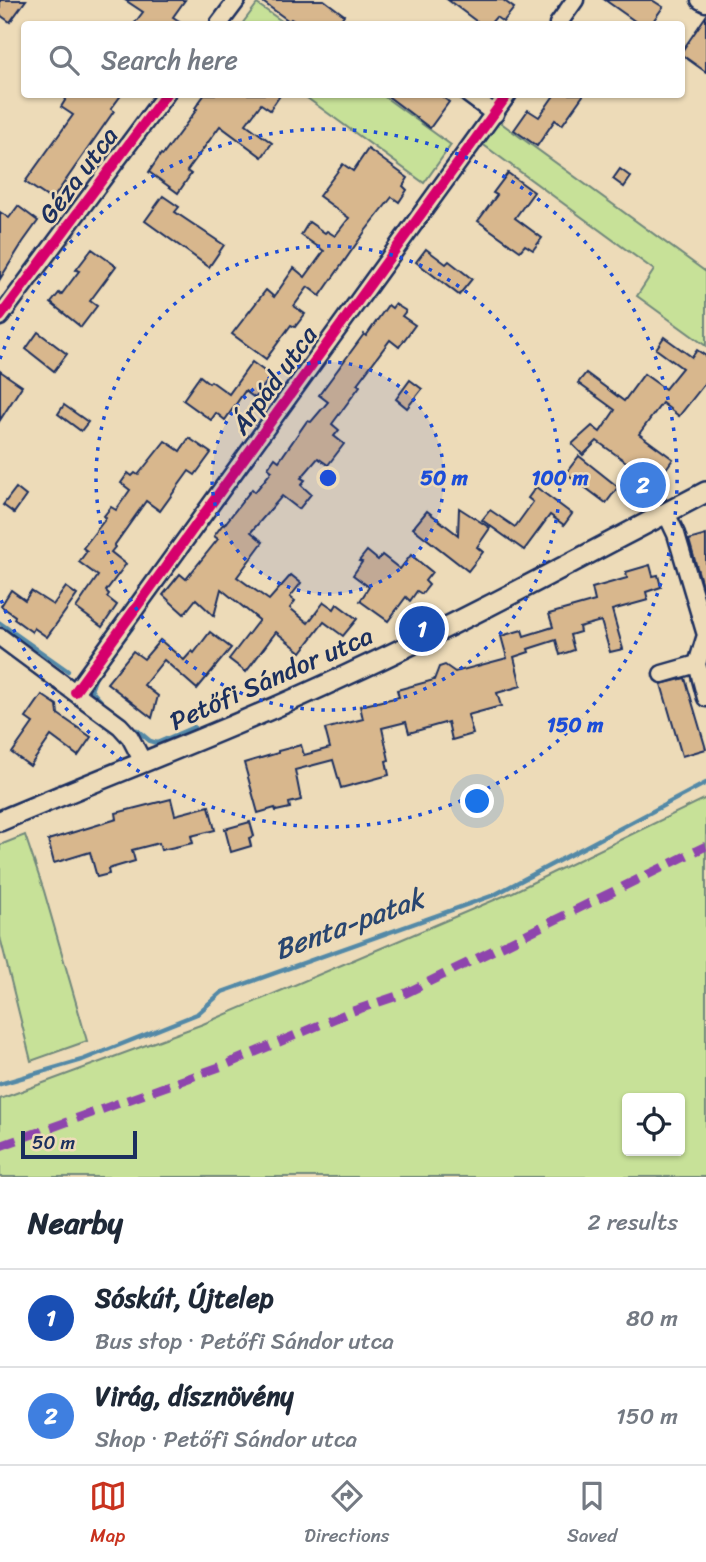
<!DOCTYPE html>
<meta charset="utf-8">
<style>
:root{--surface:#fff;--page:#f6f6f7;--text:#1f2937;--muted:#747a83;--line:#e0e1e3;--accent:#c8321e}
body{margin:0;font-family:Sriracha,sans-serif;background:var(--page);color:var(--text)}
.controls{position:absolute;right:21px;bottom:21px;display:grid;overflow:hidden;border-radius:7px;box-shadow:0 2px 5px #0004}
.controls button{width:63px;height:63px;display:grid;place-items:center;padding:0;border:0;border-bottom:2px solid var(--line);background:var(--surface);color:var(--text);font:35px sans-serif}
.scale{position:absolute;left:21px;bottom:18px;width:116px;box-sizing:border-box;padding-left:7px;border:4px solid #1b2f5e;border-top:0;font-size:19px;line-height:24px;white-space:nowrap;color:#1b2f5e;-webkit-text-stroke:5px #eddbb8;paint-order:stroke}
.you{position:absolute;left:478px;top:802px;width:24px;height:24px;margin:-18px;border:5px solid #fff;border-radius:50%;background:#1a73e8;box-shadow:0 0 0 10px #1a73e833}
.badge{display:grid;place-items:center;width:46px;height:46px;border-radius:50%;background:var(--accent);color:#fff;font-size:23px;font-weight:700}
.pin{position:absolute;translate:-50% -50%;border:4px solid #fff;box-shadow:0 2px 7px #0006}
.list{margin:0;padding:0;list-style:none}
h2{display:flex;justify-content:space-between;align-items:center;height:91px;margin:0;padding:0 28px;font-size:30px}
h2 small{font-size:23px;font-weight:400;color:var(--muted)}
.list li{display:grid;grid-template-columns:46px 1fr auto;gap:21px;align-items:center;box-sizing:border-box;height:98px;padding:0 28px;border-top:2px solid var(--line)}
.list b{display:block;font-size:26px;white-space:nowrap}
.list p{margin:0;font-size:23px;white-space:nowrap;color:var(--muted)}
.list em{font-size:23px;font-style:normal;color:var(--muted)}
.icon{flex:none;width:38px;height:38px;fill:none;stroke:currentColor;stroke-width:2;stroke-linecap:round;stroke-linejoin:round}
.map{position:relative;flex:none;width:706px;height:1177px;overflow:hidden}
.search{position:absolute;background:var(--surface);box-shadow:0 2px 5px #0004;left:21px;right:21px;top:21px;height:77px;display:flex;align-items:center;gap:18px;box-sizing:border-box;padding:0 24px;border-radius:7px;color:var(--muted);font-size:26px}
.sheet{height:287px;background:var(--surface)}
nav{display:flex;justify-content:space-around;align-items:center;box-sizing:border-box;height:98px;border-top:2px solid var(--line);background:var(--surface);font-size:19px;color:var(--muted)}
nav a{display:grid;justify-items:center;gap:4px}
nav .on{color:var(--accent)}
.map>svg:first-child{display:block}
.green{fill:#c7e198;stroke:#71887b;stroke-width:2;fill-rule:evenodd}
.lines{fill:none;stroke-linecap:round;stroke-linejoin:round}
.stream{stroke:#5389a7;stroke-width:4.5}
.building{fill:#d8b78d;stroke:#1b2f5e;stroke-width:2}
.minor-casing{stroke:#1b2f5e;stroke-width:21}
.major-casing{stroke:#1b2f5e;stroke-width:24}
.minor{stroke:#eddbb8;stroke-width:16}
.major{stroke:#eddbb8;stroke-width:19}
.quiet{stroke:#8e44ad;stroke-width:9;stroke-dasharray:18 9;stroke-linecap:butt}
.cycleway-casing{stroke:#eddbb8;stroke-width:15}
.cycleway{stroke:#d6006c;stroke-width:10}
.ring{fill:none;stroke:#1d4ed8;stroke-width:3.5;stroke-dasharray:3.5 7}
.labels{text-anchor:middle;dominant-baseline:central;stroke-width:5;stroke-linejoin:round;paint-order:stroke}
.street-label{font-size:26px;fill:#1b2f5e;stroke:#eddbb8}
.water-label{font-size:28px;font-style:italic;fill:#294670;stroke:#eddbb8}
.centre{fill:#1d4ed8;stroke:#eddbb8;stroke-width:3.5}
.ring-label{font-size:21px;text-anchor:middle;font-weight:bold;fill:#1d4ed8;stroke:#eddbb8;stroke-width:5;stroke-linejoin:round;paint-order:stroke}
</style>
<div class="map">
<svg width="706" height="1177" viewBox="0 0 706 1177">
<rect width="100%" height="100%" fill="#eddbb8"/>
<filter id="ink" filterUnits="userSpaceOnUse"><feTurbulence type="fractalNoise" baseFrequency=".0143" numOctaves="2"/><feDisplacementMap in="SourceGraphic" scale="14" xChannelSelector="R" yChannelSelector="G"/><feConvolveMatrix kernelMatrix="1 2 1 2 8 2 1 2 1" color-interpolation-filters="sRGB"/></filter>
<g filter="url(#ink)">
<g class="green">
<polygon points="257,4 286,24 242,24"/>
<polygon points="303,95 382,95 451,145 424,183"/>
<polygon points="497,120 706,272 706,346 637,296 654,270 481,143"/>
<path d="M706,798V1177H0V1099L203,1024L513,892ZM627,1098H680V1151H627Z"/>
<polygon points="25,835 44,891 87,1041 31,1061 0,937 0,845"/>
</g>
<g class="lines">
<g class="stream">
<polyline points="0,623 68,671"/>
<polyline points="101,669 132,628"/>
<polyline points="96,676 91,690 101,701"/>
<polyline points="137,730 150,741 157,743 194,727"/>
<polyline points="0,1084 82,1060 197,1014 222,992 494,895 706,783"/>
</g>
</g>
<g class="building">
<polygon points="0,0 26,0 10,22 0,15"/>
<polygon points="125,0 185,0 173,17 184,24 134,24 143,12"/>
<polygon points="260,0 324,0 344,15 337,24 299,24 291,19 289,21"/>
<polygon points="448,0 503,0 514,8 503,22 496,17 490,24 480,24"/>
<polygon points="605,0 652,0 663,7 651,24 639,24"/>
<polygon points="706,16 706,72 682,55 682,51"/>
<polygon points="69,94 122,94 111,109 114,111 52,200 25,182 73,115 61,107"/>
<polygon points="205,94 281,94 270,110 261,104 246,124 272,143 262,157 220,126 187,171 191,174 178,193 149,172 161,154 163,155 197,109 195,108"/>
<polygon points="385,94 439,94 449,102 430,128"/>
<polygon points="555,94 584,94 562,125 555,120 537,146 514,130 528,110 539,117"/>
<polygon points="368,149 408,178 403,186 407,190 399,202 392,197 366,230 320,296 308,287 294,306 305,314 295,327 291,325 266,359 232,334 266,290 274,297 294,268 305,277 324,251 301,235 309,222 325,233 327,231 335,236 349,218 319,196 343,164 353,171"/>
<polygon points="620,169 631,177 624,187 613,179"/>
<polygon points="508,173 534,192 515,218 542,238 533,250 525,245 520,251 478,221 497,195 493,193"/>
<polygon points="163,196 179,207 175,212 224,245 209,267 145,221"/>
<polygon points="18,206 38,221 23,242 0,279 0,212 9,218"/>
<polygon points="92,249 116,266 90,301 97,306 81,327 51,303 59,293 61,295 79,271 76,270"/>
<polygon points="426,249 446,264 449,261 472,279 459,295 416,262"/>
<polygon points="395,304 406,311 402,316 415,325 399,347 390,340 357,384 360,386 332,424 339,430 334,436 344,444 328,465 318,458 301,478 305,480 301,485 311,494 299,509 282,496 251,532 263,542 237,577 269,600 291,575 301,583 290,597 295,601 290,608 308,623 324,602 334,609 337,604 357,619 343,636 324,622 301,652 276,632 246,672 229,659 259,620 221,589 214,616 196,599 184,614 163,595 180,574 186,579 218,539 214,536 223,524 224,525 252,489 255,492 272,471 268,468 275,458 279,461 307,421 311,422 328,402 319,395 364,334 366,336 388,305 392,308"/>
<polygon points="38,332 67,354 54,371 26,349"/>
<polygon points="664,337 692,357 697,350 706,356 706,382 679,416 662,403 639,434 673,459 653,487 666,499 658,503 652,500 649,501 644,494 620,478 629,464 597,441 583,455 572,444 592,426 600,432 615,410 578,383 586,373 624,401 644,374 665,389 682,368 656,349"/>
<polygon points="252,362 271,376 255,398 245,391 225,420 216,413 211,420 183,400 200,376 209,383 211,381 229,394"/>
<polygon points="0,371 22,386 0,420"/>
<polygon points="410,380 422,389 407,408 396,399"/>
<polygon points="64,405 88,422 81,431 58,414"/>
<polygon points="189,438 211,453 195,475 189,471 160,511 146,501 114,546 115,547 111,552 126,564 106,591 109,594 107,597 117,605 102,627 76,608 98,576 79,562 87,551 83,548 106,518 104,516 111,507 116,510 130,490 121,483 128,473 132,476 135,473 138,475 165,441 180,451"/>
<polygon points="579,456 618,487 606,503 566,473"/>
<polygon points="536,487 572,514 564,525 550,515 524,550 482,520 490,510 515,527 533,502 528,498"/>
<polygon points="16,488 26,496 14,513 3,505"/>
<polygon points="459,508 490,528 477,547 483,552 468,571 413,528 427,511 458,535"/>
<polygon points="706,535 706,591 704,592 689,540"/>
<polygon points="367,551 378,560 382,555 400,569 411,555 432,572 425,581 429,585 422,594 417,591 410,601 406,597 388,621 360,601 369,587 353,575 362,562 359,561"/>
<polygon points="650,565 653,576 658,575 661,587 646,592 648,600 612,610 623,649 610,652 601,621 579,627 580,632 570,635 574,650 560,655 556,640 528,649 529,652 514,657 521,686 497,693 501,706 468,715 473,734 452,740 448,722 409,733 406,722 382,728 389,760 386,761 389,775 341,788 333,760 295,770 301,800 289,803 290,808 276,811 275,808 258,813 244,763 278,753 278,751 301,745 304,755 330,748 325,729 363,719 360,706 399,697 397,690 434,680 439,667 445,665 455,672 507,658 501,636 522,630 524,636 553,627 549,614 595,601 592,588 627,578 626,572"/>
<polygon points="66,587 77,595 47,637 34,628 32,632 14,619 15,616 1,606 11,590 25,600 31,591 53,605"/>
<polygon points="210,632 231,648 197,689 164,660 144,685 158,696 152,718 107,683 133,651 144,659 160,640 184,660 192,651 194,653"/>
<polygon points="685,678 706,749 682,756 661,684"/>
<polygon points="42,695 57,705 58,714 91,737 78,756 51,736 30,766 12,753 33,723 26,718"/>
<polygon points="171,799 175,815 209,806 215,830 191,836 193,843 161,850 159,843 132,850 135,861 108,869 109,874 97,877 90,852 54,863 48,840 117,819 116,813"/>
<polygon points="250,822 254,836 249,838 251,846 231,852 225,829"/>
</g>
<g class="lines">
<defs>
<g id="minor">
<polyline points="700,0 706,3"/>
<polyline points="219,24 237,0"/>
<polyline points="558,24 575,0"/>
<polyline points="468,94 495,114"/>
<polyline points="0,317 166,94"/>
<polyline points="666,513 676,534 706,635 697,664 706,698"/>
<polyline points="0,637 120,726 130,737 143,762"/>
<polyline points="662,674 697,664"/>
<polyline points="75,692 508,94"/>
</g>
<path id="major" d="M0,821C116,772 234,728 347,675C469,619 587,554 706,492"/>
</defs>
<use href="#minor" class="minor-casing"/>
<use href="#major" class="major-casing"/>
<use href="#minor" class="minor"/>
<use href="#major" class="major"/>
<polyline class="quiet" points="0,1146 225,1065 350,1012 406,993 706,846"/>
<defs>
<g id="cycleway">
<polyline points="0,317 166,94"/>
<polyline points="75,692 508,94"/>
</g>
</defs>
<use href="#cycleway" class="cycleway-casing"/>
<use href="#cycleway" class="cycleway"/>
</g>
</g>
<circle cx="328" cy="478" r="116" fill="#1d4ed8" fill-opacity=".12"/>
<g class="ring">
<circle cx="328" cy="478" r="116"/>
<circle cx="328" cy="478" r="232"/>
<path d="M0 359A349 349 0 1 1 0 597"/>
</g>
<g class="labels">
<g class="street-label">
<text transform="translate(78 175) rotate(-53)">Géza utca</text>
<text transform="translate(274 380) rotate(-54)">Árpád utca</text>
<text transform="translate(271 678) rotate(-24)">Petőfi Sándor utca</text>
</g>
<g class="water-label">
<text transform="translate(349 924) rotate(-20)">Benta-patak</text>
</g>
</g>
<circle cx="328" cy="478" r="10" class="centre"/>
<g class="ring-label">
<text x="444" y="485">50 m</text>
<text x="560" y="485">100 m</text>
<text x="575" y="732">150 m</text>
</g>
</svg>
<div class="controls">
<button><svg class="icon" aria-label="locate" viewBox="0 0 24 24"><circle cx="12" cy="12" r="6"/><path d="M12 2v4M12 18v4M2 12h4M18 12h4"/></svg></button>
</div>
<div class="scale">50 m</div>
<div class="you"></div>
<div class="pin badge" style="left:422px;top:629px;background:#1a4fb4">1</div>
<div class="pin badge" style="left:643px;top:485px;background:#3f7fe0">2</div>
<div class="search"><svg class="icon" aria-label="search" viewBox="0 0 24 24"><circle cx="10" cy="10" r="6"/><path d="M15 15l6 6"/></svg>Search here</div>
</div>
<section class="sheet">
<h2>Nearby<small>2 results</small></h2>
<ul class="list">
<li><span class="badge" style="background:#1a4fb4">1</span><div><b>Sóskút, Újtelep</b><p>Bus stop · Petőfi Sándor utca</p></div><em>80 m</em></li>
<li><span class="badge" style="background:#3f7fe0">2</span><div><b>Virág, dísznövény</b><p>Shop · Petőfi Sándor utca</p></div><em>150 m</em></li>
</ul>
</section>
<nav>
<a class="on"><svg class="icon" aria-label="map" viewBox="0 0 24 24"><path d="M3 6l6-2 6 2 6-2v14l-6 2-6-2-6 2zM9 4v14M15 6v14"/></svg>Map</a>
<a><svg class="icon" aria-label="directions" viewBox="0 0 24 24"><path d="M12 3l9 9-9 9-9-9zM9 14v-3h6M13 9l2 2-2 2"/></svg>Directions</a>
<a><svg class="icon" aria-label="saved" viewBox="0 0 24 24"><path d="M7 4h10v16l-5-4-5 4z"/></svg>Saved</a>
</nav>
